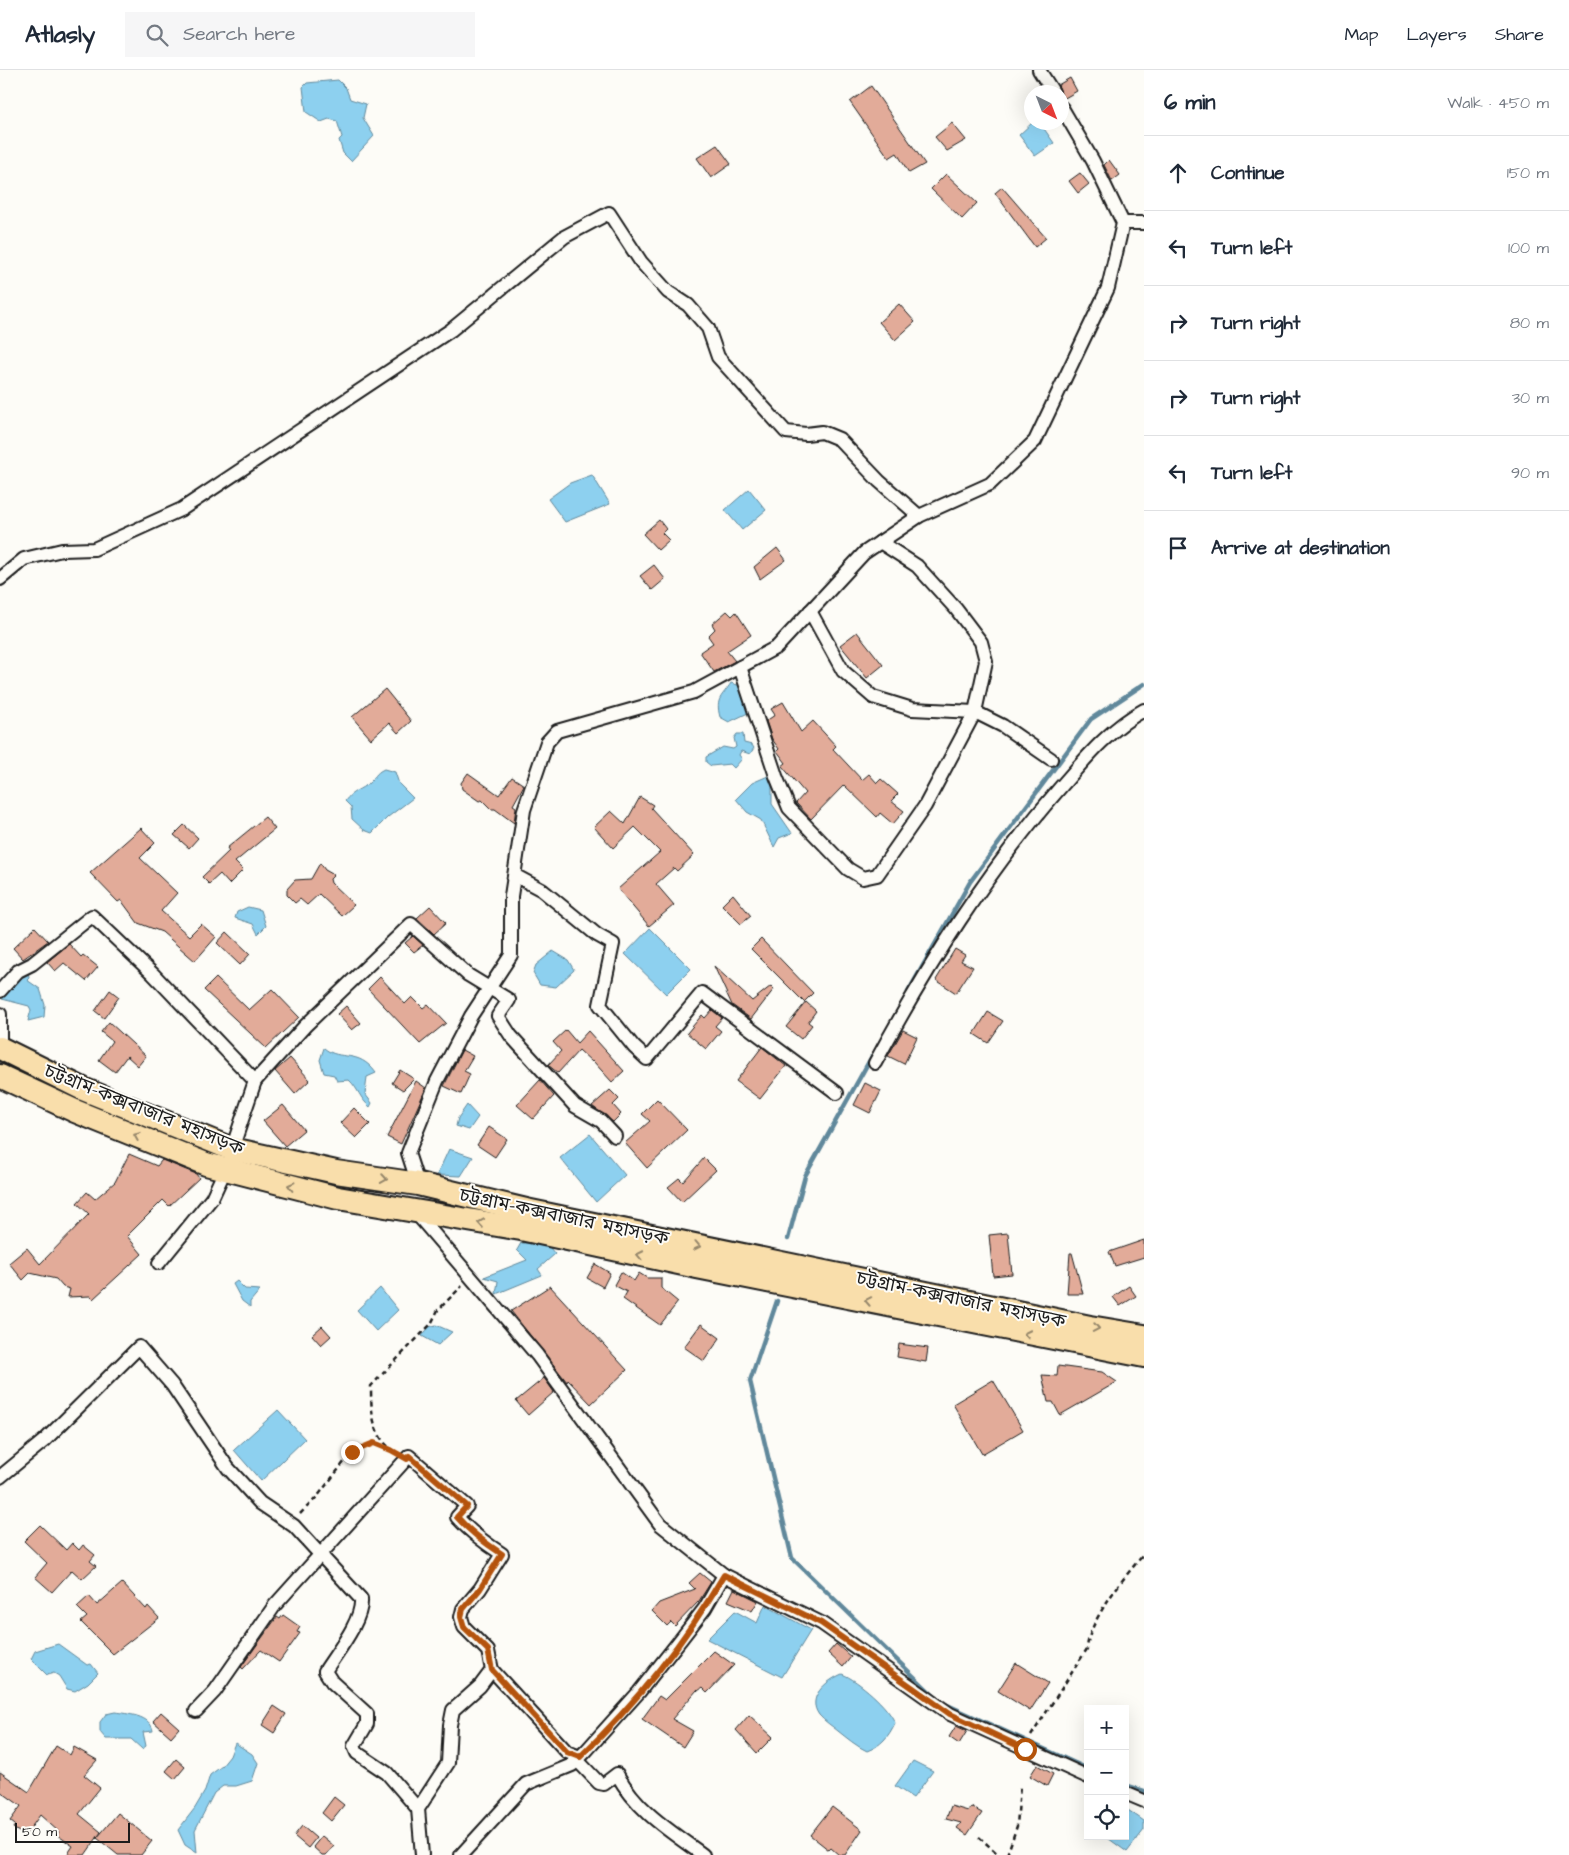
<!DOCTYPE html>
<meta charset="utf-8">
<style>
:root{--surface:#fff;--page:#f6f6f7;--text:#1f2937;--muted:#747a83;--line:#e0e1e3}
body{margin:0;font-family:"Architects Daughter","Noto Sans Bengali",sans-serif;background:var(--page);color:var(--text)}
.controls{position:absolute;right:15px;bottom:15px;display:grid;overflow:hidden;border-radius:0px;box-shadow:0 5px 20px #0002}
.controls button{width:45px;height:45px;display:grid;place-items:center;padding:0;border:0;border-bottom:1px solid var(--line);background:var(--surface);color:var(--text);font:25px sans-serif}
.compass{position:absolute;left:1024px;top:15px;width:45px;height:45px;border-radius:50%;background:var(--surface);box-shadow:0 5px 20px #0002;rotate:138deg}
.scale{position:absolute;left:15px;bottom:12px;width:115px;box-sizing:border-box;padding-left:5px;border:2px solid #1c1c1c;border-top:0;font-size:14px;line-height:18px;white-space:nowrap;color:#1c1c1c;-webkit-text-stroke:4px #fdfcf7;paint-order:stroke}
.stop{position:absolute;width:15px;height:15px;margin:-11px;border:4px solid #b45309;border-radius:50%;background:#fff}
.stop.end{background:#b45309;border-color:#fff;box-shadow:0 1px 5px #0008}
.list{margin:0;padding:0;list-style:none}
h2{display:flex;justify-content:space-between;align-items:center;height:65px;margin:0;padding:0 20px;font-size:21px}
h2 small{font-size:16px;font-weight:400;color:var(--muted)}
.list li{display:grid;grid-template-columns:32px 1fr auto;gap:15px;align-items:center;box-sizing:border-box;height:75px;padding:0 20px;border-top:1px solid var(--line)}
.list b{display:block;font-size:19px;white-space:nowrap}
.list em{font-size:16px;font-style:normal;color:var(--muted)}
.icon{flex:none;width:28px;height:28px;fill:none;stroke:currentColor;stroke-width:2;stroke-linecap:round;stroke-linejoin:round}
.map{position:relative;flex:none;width:1144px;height:1785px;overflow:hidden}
header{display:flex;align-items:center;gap:30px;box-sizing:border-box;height:70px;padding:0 25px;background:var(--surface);border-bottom:1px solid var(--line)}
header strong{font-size:24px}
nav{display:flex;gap:28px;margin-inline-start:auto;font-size:18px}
.search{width:350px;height:45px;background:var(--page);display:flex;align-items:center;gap:12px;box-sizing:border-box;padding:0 18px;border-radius:0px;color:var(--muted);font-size:19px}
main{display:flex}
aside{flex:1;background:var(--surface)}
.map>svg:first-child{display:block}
.water{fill:#8dd0ef;stroke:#60889b}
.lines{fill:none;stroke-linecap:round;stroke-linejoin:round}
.stream{stroke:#60889b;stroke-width:4.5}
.building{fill:#e2ab99;stroke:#1c1c1c}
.street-casing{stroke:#1c1c1c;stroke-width:16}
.highway-casing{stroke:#1c1c1c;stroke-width:26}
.path{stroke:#1c1c1c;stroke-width:2.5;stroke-dasharray:5 4;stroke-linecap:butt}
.street{stroke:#fdfcf7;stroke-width:12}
.highway{stroke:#f9deab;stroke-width:22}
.oneway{stroke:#96876b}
.route{stroke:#b45309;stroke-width:6}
.labels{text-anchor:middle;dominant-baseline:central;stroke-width:4;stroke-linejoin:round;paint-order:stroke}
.street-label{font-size:19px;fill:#1c1c1c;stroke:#fdfcf7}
</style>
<header>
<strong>Atlasly</strong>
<div class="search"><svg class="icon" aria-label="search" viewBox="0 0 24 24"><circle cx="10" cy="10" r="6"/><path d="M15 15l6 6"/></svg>Search here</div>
<nav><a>Map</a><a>Layers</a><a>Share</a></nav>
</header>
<main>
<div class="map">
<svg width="1144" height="1785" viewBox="0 0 1144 1785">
<rect width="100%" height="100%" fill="#fdfcf7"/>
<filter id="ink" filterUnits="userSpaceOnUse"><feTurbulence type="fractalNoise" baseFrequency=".02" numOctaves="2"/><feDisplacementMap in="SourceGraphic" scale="10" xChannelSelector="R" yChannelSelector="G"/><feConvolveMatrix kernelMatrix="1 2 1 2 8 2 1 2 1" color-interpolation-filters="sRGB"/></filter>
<g filter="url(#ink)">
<g class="water">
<polygon points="338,10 346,18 350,29 366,34 363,48 374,66 351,91 343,83 339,70 342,67 337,51 329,49 321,52 306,42 303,17 307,13"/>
<polygon points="1033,52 1040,53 1054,73 1035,86 1019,65"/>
<polygon points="592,405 610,434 565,452 548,429 570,413"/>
<polygon points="749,419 766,440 742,460 725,440"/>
<path d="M731,613L744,617L753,637L748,643L729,652L720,647C715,628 722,627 731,613Z"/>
<polygon points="737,664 743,664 744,673 752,675 754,678 750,684 741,681 739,685 742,689 734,698 730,694 711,696 706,692 706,687 723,677 733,679 736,677 734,668"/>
<path d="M384,699L395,702L399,714L413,728L388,747L372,763L364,760L352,749L351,737L345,731C352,721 360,720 369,713C375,708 375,703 384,699Z"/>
<polygon points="768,706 772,717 772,734 792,763 779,768 774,777 761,750 747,742 736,729 752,713"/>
<polygon points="248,837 261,840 266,856 258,864 253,854 235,848 237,842"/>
<polygon points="650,858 691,899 666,924 625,884"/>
<polygon points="553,881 568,890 574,900 556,917 540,915 533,903 536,895"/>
<polygon points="28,899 29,908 27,910 40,919 45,935 44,947 28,951 31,940 29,936 2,929 2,922"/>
<path d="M324,978C340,992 358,978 376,1003L367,1007L365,1024L372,1033L370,1037C360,1029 358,1018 349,1010L337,1011L334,1005L324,1003L320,990Z"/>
<polygon points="467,1035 478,1047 469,1060 456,1056 458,1048"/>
<polygon points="590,1064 625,1105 596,1132 560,1088"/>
<polygon points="449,1079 473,1087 461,1106 437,1105"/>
<polygon points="525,1163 550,1178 555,1184 538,1199 542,1205 496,1224 498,1211 484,1207 527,1190 517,1180 521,1173 528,1173"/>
<polygon points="237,1211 245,1219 260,1220 250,1232 250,1237 242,1231 233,1214"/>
<polygon points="380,1218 398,1240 376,1261 357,1240"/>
<polygon points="436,1255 452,1262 438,1275 422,1266 429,1257"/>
<polygon points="278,1340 305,1369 261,1411 234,1380"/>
<polygon points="765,1535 811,1560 782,1607 707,1569 735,1541 757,1553"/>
<polygon points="58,1574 87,1595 91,1594 98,1603 88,1613 75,1621 67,1619 59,1606 54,1603 47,1605 31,1589 35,1581"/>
<path d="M842,1604C858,1610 889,1637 895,1653C889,1666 881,1676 867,1681C856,1676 847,1668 838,1661C832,1656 824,1651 819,1645C806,1627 826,1611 842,1604Z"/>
<path d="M115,1642C127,1644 151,1645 153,1661L143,1662L146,1676L142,1679L131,1669H106L100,1662V1652L106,1644Z"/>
<polygon points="235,1673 252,1684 258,1693 252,1711 236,1716 223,1716 214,1723 195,1760 197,1783 185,1775 178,1760 195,1738 205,1721 210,1705 222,1696 230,1686"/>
<polygon points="913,1691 933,1701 913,1728 895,1716"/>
<polygon points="1125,1738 1144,1751 1144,1760 1127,1782 1105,1766 1125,1766"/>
</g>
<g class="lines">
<g class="stream">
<polyline points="908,922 970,812 1091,649 1144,614"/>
<polyline points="788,1169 805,1106 872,986"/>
<polyline points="777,1231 750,1311 792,1488 935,1627"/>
<polyline points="943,1633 1088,1699"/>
<polyline points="1125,1715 1144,1721"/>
</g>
</g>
<g class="building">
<polygon points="1070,8 1077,21 1063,29 1058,15"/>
<polygon points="871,16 925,94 909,103 897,83 889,88 850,32"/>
<polygon points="952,53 966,70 947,81 935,67"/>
<polygon points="717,75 731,94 711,108 697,88"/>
<polygon points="1109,90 1120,105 1112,111 1104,95"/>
<polygon points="1080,103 1089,114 1078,123 1069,111"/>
<polygon points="946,104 977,133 962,149 931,119"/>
<polygon points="1002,117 1046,168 1035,177 995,123"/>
<polygon points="899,234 915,252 895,270 879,252"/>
<polygon points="659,450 666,459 662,463 669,470 658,480 643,464"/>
<polygon points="777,478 786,490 760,509 754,497"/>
<polygon points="654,495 665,509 652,520 640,506"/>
<polygon points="727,541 732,546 736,542 751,565 727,581 735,591 714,602 700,582 713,573 708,566 715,559 712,554"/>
<polygon points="857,562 883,595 867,608 840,575"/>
<polygon points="385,619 411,651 398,663 389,653 371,669 352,647"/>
<polygon points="783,632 801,662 813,651 836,676 833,679 862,710 869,704 877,713 881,709 898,724 891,731 904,741 893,754 880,743 877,747 844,715 811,749 796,733 805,723 782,696 786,693 777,681 779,679 772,669 766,651 775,645 771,639"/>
<polygon points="468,703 499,725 512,707 524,715 513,735 516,737 514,753 495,739 491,739 482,730 479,731 462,719 461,713"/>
<polygon points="640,727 653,735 651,738 694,785 677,801 674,798 656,814 674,835 649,856 618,819 660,782 635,757 613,778 594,757 611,741 625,754"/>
<polygon points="265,747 275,759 235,792 243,800 229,814 220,804 209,814 202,807 229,781 227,778"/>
<polygon points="184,755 198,768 189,778 174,765"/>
<polygon points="141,758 155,773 140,788 177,823 161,841 189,866 201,854 216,867 195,891 162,862 138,853 121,830 118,832 90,803"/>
<polygon points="320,793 325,800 334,805 330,809 331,813 354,835 342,846 319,824 307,835 300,829 295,833 287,825 287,819 295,810 311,809"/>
<polygon points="733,824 751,846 741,854 722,835"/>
<polygon points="430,836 446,853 434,864 417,848"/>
<polygon points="35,857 48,871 23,889 13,878"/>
<polygon points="227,862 250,884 240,895 217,873"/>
<polygon points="413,866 423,875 414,882 405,873"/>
<polygon points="761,869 813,923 804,932 751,879"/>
<polygon points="69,874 81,887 83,885 98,897 86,911 64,893 55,901 47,892"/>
<polygon points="955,879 965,885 961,891 973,897 956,923 936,910"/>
<polygon points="714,896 752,931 771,916 774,919 751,949 732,935"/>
<polygon points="380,907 405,934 412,927 423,938 428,934 446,953 420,974 368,919"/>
<polygon points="216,908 249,940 272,919 299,947 266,978 204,920"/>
<polygon points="110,920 119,927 104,948 95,941"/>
<polygon points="806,932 816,941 808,952 812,955 801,969 786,957"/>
<polygon points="346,936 361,953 352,960 337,944"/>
<polygon points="712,940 722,948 715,956 721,961 706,979 687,963 702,945 705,948"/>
<polygon points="988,942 1003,951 988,973 974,964"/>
<polygon points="109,952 146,986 138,996 127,986 115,1002 99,990 112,971 101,962"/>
<polygon points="566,960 577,973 588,961 624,1001 612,1012 593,991 592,992 579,980 558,1003 548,995 561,981 553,972"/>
<polygon points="903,960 917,967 904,994 888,986"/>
<polygon points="762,977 786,996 760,1029 736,1011"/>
<polygon points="462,980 473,986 464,1001 470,1004 461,1024 444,1016"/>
<polygon points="290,988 310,1010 295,1024 275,1001"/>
<polygon points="400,1000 414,1009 403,1020 392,1013"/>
<polygon points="540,1010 554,1026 533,1049 517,1035"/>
<polygon points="416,1011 426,1018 401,1074 387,1067"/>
<polygon points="865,1013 881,1021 870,1043 854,1035"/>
<polygon points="610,1020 619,1029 613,1035 621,1044 613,1052 592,1036"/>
<polygon points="657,1029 687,1060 647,1098 625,1073 650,1051 642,1044"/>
<polygon points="283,1035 304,1060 285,1076 263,1051"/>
<polygon points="354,1038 370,1054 356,1068 340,1053"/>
<polygon points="489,1057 507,1069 495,1087 477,1075"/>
<polygon points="129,1084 157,1096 162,1090 196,1104 199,1108 169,1136 163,1130 127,1166 142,1184 93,1229 90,1226 68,1227 70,1219 63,1217 56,1209 30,1203 23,1210 9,1193 27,1178 40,1194 89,1144 77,1133 87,1122 95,1129 115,1112"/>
<polygon points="704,1088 716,1100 682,1132 668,1117 679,1108 683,1112"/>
<polygon points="1008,1163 1012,1204 993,1206 989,1165"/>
<polygon points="1144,1170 1144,1187 1115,1196 1109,1182"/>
<polygon points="1070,1183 1072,1183 1083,1224 1067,1224"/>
<polygon points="595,1194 610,1203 603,1217 587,1208"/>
<polygon points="621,1202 634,1211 639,1203 647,1208 661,1208 661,1218 678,1232 660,1255 623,1229 627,1222 614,1215"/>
<polygon points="550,1216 627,1300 591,1334 568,1310 567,1312 511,1241"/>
<polygon points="1129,1216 1136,1226 1120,1236 1113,1227"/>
<polygon points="701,1254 720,1268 704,1291 684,1277"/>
<polygon points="322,1256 331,1266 321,1275 312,1265"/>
<polygon points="899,1274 928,1278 926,1292 897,1287"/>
<polygon points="1058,1296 1102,1302 1117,1312 1060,1345 1053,1332 1048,1332 1042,1305 1057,1306"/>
<polygon points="544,1308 554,1322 528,1345 516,1331"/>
<polygon points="993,1310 1023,1360 982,1384 953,1334"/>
<polygon points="40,1455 66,1480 72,1473 79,1480 83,1475 95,1485 90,1491 96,1496 82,1509 72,1500 52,1522 35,1507 47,1493 24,1471"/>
<polygon points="700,1503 711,1512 699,1531 675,1556 671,1552 667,1556 652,1541 659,1533 695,1519 689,1513"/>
<polygon points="122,1513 146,1539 148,1536 159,1548 113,1584 81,1552 87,1547 77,1537 89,1526 97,1535"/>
<polygon points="734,1519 758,1531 752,1541 728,1531"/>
<polygon points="283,1545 300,1557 297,1562 300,1563 279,1592 261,1580 243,1599 241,1597 277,1547 280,1549"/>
<polygon points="836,1574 851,1587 843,1597 828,1583"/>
<polygon points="714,1581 734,1595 707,1623 702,1618 698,1621 697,1620 672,1649 693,1661 683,1677 642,1649 659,1626 665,1630"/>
<polygon points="1016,1593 1048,1613 1030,1641 998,1621"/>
<polygon points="274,1636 286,1644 274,1663 262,1655"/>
<polygon points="161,1642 179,1658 171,1667 153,1651"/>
<polygon points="749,1645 773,1667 757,1683 736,1660"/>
<polygon points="956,1656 967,1661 959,1674 949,1667"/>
<polygon points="56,1676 70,1685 74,1677 97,1690 84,1705 100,1718 79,1744 101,1762 85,1785 67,1785 73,1776 57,1765 59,1762 40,1745 25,1766 13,1758 15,1755 10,1751 21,1736 0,1721 0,1702 29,1722"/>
<polygon points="176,1689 185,1697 175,1709 166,1701"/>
<polygon points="1037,1695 1053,1704 1047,1716 1030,1706"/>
<polygon points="334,1727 344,1735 331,1751 322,1743"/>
<polygon points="951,1736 968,1741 971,1737 982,1743 967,1765 957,1758 961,1753 946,1749"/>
<polygon points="832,1737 862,1760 845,1785 839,1785 831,1778 829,1780 810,1765"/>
<polygon points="118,1743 152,1771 141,1785 118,1785 97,1768"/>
<polygon points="302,1756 316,1768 308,1778 294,1766"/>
<polygon points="322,1766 334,1776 326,1785 322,1785 313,1777"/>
</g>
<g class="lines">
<defs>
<g id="street">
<polyline points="1039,0 1053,22"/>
<polyline points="1123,153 1144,153"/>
<polyline points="0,509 24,489 62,480 94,479 182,439 451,260 564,167 609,143 641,192 668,222 688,235 708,258 718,287 786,362 806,364 822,362 839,369 879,411 919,446"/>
<polyline points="810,541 843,601 873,627 912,639 975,642 1003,656 1051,689"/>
<polyline points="740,597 776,706 789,738 848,799 863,808 877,805 925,736 975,642 986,591 981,572 956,539 917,496 880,472"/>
<polyline points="516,806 542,820 597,865 613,874 600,935 634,977 647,989 702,923 837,1023"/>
<polyline points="0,921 18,901 32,894 92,846 153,904 255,1011 305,956 411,854 468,905 509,930 498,946 511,966 575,1036 601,1051 615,1066"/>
<polyline points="0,944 0,969"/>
<path d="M875,993C928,895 986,803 1059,719C1085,689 1109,659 1144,640"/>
<polyline points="232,1079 255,1011"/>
<polyline points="418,1114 408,1083 437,1011 471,946 511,885 511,826 524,740 547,672 557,661 694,622 777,577 864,483 919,446 990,414 1035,371 1108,218 1123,153 1093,91 1062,38"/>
<polyline points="416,1143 537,1285 660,1454 724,1505 821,1553 950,1644 1088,1707"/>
<polyline points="159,1193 212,1128 225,1100"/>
<path d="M0,1407L45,1370L139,1277L172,1315L228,1398L260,1433L294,1456L361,1529C363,1550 337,1582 325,1601L332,1612L367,1644V1654L354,1676L357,1683L387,1703L418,1739"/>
<polyline points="492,1600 567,1682 580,1687"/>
<path d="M196,1641L215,1621L275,1535L409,1386L467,1436L457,1447C470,1462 485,1473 502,1484L480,1519L463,1539L461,1547L464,1557L488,1581L492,1600L480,1616L453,1640L450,1655L448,1693L418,1739L422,1785"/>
<path d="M577,1690L599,1713L604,1714L617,1704C637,1741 670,1761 703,1785"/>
<polyline points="1125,1723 1144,1731"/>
<polyline points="461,1785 526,1714 572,1695 586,1681 639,1622 681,1569 705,1538 724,1505"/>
</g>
<g id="highway">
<polyline points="0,978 83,1019 232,1079 336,1102 418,1114 526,1140 1090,1257 1144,1266"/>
<polyline points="0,1006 75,1041 206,1094 338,1128 521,1159 697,1197 1144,1286"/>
</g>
</defs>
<use href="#street" class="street-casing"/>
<use href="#highway" class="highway-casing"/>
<g class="path">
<path d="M395,1382C372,1367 371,1341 371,1316L431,1254L438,1240L462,1216"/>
<polyline points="300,1444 317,1427 352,1382 374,1373 390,1379"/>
<path d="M1031,1666L1087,1579C1088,1551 1125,1506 1144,1484"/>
<polyline points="979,1767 999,1785"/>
<polyline points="1007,1785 1017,1756 1020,1716"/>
</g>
<use href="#street" class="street"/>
<use href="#highway" class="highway"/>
</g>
<defs><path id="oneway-chevron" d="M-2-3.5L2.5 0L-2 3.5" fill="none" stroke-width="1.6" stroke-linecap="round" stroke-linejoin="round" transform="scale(1.25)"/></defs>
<g class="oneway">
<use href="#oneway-chevron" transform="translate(137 1066) rotate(-158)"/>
<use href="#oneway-chevron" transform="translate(384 1109) rotate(9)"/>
<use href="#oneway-chevron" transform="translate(291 1116) rotate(-166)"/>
<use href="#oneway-chevron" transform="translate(481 1153) rotate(-171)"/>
<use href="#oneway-chevron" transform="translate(697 1176) rotate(12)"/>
<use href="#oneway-chevron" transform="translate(640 1185) rotate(-168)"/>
<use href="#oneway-chevron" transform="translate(868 1231) rotate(-169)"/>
<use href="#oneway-chevron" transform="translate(1096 1258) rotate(10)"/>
<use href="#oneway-chevron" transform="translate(1027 1264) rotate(-168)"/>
</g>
</g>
<g class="lines" filter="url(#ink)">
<path class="route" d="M352,1382L374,1373L391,1380L407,1389L409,1386L467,1436L457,1447C470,1462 485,1473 502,1484L480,1519L463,1539L461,1547L464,1557L488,1580L492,1600L567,1682L580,1687C635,1634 686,1570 724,1505L821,1553L950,1644L1025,1679"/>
</g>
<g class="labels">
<g class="street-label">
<text transform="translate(144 1040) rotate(22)">চট্টগ্রাম-কক্সবাজার মহাসড়ক</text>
<text transform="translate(564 1147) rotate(12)">চট্টগ্রাম-কক্সবাজার মহাসড়ক</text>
<text transform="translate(961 1230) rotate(12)">চট্টগ্রাম-কক্সবাজার মহাসড়ক</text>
</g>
</g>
</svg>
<div class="controls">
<button>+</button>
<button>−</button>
<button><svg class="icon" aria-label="locate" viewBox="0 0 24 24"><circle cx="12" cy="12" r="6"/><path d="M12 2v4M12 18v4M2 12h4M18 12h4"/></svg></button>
</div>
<svg class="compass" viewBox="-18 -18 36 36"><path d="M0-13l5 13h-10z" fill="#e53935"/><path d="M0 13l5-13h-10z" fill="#747a83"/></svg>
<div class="scale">50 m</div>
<div class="stop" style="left:1025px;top:1679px"></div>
<div class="stop end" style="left:352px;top:1382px"></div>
</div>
<aside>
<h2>6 min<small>Walk · 450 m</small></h2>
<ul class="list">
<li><svg class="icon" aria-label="ahead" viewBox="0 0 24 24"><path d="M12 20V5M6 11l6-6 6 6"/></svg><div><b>Continue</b></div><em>150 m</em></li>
<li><svg class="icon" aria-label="left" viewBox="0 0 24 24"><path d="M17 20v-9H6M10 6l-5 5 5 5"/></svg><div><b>Turn left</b></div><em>100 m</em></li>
<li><svg class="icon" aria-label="right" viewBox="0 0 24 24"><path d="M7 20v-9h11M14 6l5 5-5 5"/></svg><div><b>Turn right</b></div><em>80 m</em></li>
<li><svg class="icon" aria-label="right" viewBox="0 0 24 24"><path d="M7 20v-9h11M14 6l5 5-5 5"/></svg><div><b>Turn right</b></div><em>30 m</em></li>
<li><svg class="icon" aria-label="left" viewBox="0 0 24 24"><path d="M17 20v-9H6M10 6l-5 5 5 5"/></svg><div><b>Turn left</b></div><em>90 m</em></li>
<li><svg class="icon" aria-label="arrive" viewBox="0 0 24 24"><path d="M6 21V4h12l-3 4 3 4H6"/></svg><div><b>Arrive at destination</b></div></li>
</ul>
</aside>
</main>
